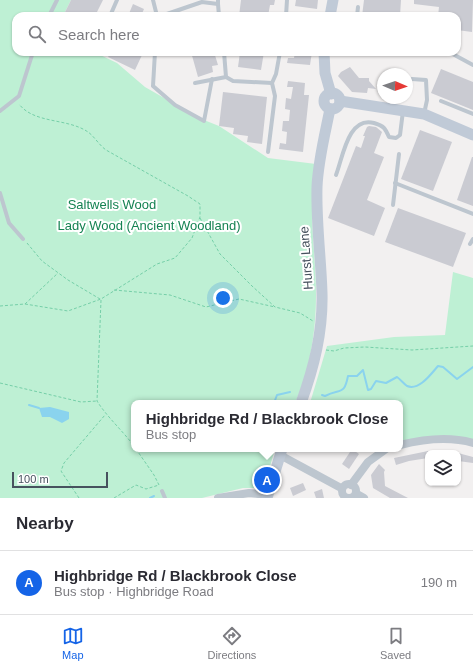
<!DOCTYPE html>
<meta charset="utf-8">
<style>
:root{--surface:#fff;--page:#f2f2f3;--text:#2b2b33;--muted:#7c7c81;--line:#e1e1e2;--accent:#1564e7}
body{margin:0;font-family:Arial,sans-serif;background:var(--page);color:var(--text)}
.controls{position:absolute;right:12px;bottom:12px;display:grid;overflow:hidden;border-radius:8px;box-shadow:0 1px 3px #0004}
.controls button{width:36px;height:36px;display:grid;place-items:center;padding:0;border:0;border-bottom:1px solid var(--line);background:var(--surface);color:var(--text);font:20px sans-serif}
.compass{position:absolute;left:377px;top:68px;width:36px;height:36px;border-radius:50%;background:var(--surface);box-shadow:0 1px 3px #0004;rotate:92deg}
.scale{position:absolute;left:12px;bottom:10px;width:96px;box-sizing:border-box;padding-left:4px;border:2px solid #47525e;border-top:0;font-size:11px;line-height:14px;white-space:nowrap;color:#47525e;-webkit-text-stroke:3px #fff;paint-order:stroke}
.you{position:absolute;left:223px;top:298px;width:14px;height:14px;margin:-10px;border:3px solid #fff;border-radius:50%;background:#1a73e8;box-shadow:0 0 0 6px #1a73e833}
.badge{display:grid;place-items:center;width:26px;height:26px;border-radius:50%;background:var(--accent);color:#fff;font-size:13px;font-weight:700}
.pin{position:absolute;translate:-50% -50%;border:2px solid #fff;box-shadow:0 1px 4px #0006}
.popup{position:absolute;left:131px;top:400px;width:272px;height:52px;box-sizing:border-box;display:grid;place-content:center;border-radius:8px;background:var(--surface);filter:drop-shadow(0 1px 3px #0005);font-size:13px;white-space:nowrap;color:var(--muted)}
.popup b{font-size:15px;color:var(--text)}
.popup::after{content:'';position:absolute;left:50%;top:100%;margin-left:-8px;border:8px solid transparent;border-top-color:var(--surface)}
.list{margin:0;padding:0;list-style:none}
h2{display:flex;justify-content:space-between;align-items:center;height:52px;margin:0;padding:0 16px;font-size:17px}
h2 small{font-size:13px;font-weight:400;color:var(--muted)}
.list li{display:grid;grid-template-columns:26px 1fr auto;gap:12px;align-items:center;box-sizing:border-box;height:64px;padding:0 16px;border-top:1px solid var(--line)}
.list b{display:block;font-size:15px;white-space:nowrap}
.list p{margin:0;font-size:13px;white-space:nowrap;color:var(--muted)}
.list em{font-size:13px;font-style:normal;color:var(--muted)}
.icon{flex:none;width:22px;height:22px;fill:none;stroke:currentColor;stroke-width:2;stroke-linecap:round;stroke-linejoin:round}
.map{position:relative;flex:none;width:473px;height:498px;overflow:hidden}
.search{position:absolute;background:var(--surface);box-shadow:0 1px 3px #0004;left:12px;right:12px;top:12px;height:44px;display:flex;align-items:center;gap:10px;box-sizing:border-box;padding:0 14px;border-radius:12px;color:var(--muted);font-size:15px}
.sheet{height:116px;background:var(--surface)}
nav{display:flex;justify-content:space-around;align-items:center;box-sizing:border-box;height:56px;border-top:1px solid var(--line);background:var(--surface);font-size:11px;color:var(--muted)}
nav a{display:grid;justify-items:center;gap:2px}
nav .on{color:var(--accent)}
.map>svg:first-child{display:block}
.green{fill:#bef0d4}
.water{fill:#8ad3ee}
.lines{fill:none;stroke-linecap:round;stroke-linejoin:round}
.stream{stroke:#8ad3ee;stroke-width:2}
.building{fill:#cacbd2}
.path{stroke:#75cfa8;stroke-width:1;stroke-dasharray:3 2;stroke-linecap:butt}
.lane{stroke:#bdc6cf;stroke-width:4}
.street{stroke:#bdc6cf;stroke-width:8}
.secondary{stroke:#c0cad7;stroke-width:11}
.labels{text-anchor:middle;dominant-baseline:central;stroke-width:4;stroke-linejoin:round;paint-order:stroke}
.park-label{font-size:13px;fill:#158252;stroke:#fff}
.street-label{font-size:13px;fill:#47525e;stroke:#fff}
</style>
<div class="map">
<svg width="473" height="498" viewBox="0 0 473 498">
<rect width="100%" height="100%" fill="#f2f0f0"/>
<g class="green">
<path d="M0,0H71L63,16H16V52H94L117,63L145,87L199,118L219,126L268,158L316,164C307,208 316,252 316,295C316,331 310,371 295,403H134V449H275L266,480L260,488H243L202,498H0Z"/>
<polygon points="453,272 473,278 473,440 400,442 400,403 310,403 327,346 394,337 445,335"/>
</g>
<polygon class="water" points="50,407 69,412 69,419 62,423 50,417 42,417 39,408"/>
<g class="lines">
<g class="stream">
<path d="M322,395L325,396C341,388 344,396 348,376H357L363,370L368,390L371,389L376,381L386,383L397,377C400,379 404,384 407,386C419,391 431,374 438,366L443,367L457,379L473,367"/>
<polyline points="274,403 277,395 290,392"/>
<polyline points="29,405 39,408"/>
<polyline points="150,498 154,496"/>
</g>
</g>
<g class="building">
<polygon points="71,0 103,0 95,16 63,16"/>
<polygon points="241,0 275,0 274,5 270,5 268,16 239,16"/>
<polygon points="296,0 318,0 317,9 295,6"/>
<polygon points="364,0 401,0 400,16 362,16"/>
<polygon points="414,0 473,0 472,32 457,30 457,16 438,16 439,7 414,4"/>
<polygon points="133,4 144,9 141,16 128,16"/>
<polygon points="111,52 135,52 142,55 135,70 108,57"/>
<polygon points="191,52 208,52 209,54 214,52 218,65 212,66 213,72 198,77"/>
<polygon points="240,52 264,52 261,70 238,67"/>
<polygon points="295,52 312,52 310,65 287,63 288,58 294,58"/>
<polygon points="350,67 359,78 369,78 369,81 376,89 368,88 367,93 352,92 338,76 341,72"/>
<polygon points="441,69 473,82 473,110 431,93"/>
<polygon points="288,81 305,83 304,95 309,95 303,152 279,149 280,143 286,144 287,132 282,131 283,121 289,121 290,110 285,109 286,98 291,99 293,87 287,87"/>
<polygon points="223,92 267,97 262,144 247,142 248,136 233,134 234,128 219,126"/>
<polygon points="369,126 376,127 382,132 374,153 384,157 367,200 385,208 374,236 328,218 356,146 361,148 365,136 363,136 367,127"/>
<polygon points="420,130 452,142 433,191 401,179"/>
<polygon points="472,157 473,157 473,206 457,200"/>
<polygon points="398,208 466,233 453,267 385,242"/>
<polygon points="352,449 359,454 349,469 342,464"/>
<polygon points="428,451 428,458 409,461 396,465 394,458"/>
<polygon points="458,453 473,457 473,463 458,461"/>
<polygon points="379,464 385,470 384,472 385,486 408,498 390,498 373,488 371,475"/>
<polygon points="303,483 306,490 293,496 290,488"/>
<polygon points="322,489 324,498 316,498 314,492"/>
</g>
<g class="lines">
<g class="path">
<polyline points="200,218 220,254 252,286 275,307 300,313 313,321"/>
<polyline points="27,243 42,261 68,280 100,299"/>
<polyline points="114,290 170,295 206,307 239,299 275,307"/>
<path d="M101,300L97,401C107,417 122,430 134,446"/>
<polyline points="25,304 58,273"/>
<path d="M0,306L25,304L68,311L101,299L157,264L175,258L192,238L200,217V204L188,196L106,150C99,145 94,136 88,132C68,118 34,124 19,104"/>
<polyline points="326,350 334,351 344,348 365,347 412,350 473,346"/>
<polyline points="0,383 81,402 97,401"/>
<polyline points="136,449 154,475 159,485"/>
<polyline points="79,498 61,471 64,463 105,415"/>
<polyline points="114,498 136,485 146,489 159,485"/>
</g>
<g class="lane">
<polyline points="153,0 157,16"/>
<polyline points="218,4 219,16"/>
<polyline points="49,16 57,0"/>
<polyline points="110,16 117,0"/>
<polyline points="161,16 202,2 218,4 218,0"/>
<polyline points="286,16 287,0"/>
<polyline points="357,16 358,7"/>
<polyline points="155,52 153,86 175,105 204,121 212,79"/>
<polyline points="224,52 226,77 233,81 272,83"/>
<polyline points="379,52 391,52"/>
<polyline points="449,52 473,65"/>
<polyline points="412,79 426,80 427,100 424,114"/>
<polyline points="195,83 226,77"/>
<polyline points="441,101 473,114"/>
<polyline points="0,111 19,96 33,52"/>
<polyline points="268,152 275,96 272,83 276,74 280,52"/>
<path d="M336,175C343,157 348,116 374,123C384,126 385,128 389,137L396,138L400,135L403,111"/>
<polyline points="395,183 473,214"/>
<polyline points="0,193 9,223 23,239"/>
<polyline points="393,205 399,154"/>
<polyline points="470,244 473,239"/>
<polyline points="162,491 165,498"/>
</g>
<g class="street">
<path d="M400,445C424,439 449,436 473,443"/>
<polyline points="280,455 341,488"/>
<circle cx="349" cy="491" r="7"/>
<polyline points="351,485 368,462 386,449"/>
<polyline points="357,494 364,498"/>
<polyline points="218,498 249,493 267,495"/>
</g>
<g class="secondary">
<polyline points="330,16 333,0"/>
<polyline points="324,52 325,73 331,94"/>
<circle cx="332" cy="101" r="8"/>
<polyline points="340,101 424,114 473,135"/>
<path d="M301,403C314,367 323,332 322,293C321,258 316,223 317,187C318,161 325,134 330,109"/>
<polyline points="267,498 282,449"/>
</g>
</g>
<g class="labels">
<g class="park-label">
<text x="112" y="204">Saltwells Wood</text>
<text x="149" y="225">Lady Wood (Ancient Woodland)</text>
</g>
<g class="street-label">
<text transform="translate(306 258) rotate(-94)">Hurst Lane</text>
</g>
</g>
</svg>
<div class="controls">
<button><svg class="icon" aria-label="layers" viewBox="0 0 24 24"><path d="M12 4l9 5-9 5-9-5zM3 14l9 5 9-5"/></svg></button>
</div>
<svg class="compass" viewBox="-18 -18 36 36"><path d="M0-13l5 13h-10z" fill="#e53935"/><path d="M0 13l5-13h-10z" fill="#7c7c81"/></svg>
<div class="scale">100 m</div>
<div class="you"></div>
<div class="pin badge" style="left:267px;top:480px">A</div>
<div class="popup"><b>Highbridge Rd / Blackbrook Close</b>Bus stop</div>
<div class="search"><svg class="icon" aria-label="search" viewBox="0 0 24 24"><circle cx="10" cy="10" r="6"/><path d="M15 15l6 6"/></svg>Search here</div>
</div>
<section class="sheet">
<h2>Nearby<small></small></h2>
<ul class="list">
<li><span class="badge">A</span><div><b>Highbridge Rd / Blackbrook Close</b><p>Bus stop · Highbridge Road</p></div><em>190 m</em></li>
</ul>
</section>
<nav>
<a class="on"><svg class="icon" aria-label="map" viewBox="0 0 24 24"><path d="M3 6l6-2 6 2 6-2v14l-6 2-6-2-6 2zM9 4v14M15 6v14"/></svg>Map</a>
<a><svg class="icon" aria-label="directions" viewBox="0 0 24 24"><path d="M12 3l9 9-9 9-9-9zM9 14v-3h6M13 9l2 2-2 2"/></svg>Directions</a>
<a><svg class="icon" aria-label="saved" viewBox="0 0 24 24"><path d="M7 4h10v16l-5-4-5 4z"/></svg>Saved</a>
</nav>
